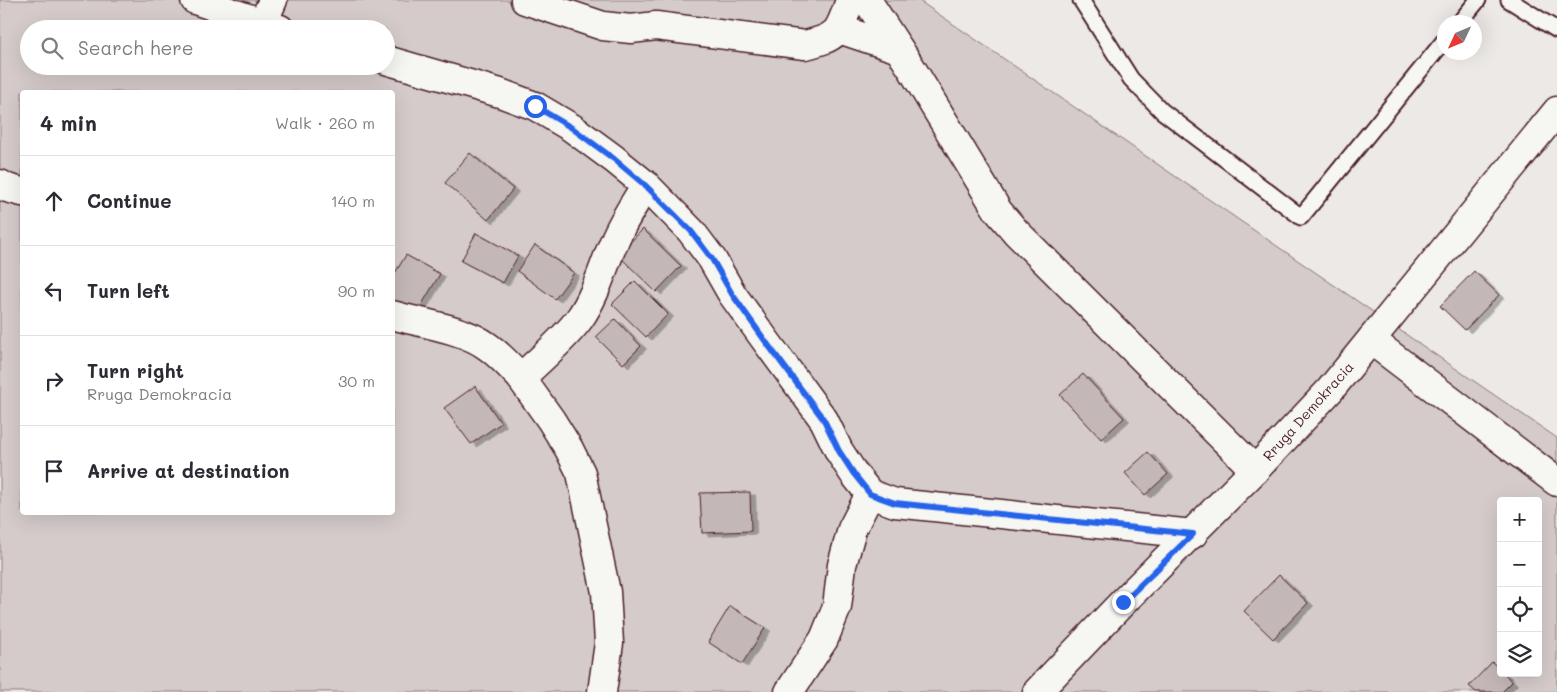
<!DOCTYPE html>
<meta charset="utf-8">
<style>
:root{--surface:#fff;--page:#f2f2f3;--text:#2b2b33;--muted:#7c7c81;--line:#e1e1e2}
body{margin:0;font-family:Mali,sans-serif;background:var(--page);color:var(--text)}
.controls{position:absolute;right:15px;bottom:15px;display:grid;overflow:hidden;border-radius:5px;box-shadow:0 5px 20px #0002}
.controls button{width:45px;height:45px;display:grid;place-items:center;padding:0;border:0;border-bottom:1px solid var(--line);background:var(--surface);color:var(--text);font:25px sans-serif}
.compass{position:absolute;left:1437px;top:15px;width:45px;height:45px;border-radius:50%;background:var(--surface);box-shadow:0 5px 20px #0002;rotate:226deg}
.stop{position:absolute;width:15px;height:15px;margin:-11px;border:4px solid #2563eb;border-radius:50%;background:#fff}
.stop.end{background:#2563eb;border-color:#fff;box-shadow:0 1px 5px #0008}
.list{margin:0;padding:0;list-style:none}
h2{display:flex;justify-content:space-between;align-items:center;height:65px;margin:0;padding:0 20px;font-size:21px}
h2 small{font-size:16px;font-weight:400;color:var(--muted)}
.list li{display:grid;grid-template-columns:32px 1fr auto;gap:15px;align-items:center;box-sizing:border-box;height:90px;padding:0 20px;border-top:1px solid var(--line)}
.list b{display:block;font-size:19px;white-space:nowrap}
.list p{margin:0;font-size:16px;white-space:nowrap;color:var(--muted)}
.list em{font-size:16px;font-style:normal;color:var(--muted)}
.icon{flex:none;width:28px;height:28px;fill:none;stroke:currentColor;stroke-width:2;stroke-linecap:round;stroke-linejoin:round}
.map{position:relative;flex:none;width:1557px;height:692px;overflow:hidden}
.search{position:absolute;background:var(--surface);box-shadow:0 5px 20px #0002;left:20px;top:20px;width:375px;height:55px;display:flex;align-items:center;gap:12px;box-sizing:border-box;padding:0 18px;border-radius:28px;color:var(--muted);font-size:19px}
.panel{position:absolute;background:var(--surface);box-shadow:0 5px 20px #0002;left:20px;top:90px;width:375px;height:425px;border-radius:5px}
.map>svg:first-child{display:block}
.green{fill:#d4cbca;stroke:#8f757a;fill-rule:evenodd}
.building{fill:#c4b7b7;stroke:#4a1f2b;filter:url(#shadow)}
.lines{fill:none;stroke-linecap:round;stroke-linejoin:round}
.service-casing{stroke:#4a1f2b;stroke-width:19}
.minor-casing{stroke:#4a1f2b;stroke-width:31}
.secondary-casing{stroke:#4a1f2b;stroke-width:31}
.service{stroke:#f6f6f2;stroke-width:15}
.minor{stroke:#f6f6f2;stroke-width:28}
.secondary{stroke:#f6f6f2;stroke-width:28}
.route{stroke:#2563eb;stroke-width:6}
.labels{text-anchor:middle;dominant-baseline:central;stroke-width:5;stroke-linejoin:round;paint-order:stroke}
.street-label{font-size:14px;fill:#4a1f2b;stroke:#f6f6f2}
</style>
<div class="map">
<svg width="1557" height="692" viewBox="0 0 1557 692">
<defs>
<filter id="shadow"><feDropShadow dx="5.5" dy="3" stdDeviation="0" flood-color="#0004"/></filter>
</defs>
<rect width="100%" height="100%" fill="#ece9e6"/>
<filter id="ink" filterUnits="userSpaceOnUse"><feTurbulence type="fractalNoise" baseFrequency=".02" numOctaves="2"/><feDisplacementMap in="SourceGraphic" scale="10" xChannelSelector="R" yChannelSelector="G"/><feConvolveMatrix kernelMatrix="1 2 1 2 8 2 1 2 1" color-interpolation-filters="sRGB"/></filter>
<g filter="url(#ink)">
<path class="green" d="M0,0H918L1557,438V692H0ZM29,29H386V66H29ZM22,92H392V512H22ZM1501,501H1538V673H1501Z"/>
<g class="building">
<polygon points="470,153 513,189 488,220 445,183"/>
<polygon points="643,229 681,266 656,292 618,255"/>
<polygon points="476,233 518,256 503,283 461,261"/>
<polygon points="535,245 574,273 555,299 517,271"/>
<polygon points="406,255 440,274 415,316 392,302 392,278"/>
<polygon points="1474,271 1499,295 1465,330 1440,306"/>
<polygon points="635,281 668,314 646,337 612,304"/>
<polygon points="615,319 641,346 623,364 596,337"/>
<polygon points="1083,374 1124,418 1101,439 1060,395"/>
<polygon points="475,386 501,423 471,444 444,408"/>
<polygon points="1148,452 1168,474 1145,495 1125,473"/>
<polygon points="750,492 751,531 702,533 700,493"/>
<polygon points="1279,575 1308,603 1273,639 1244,611"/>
<polygon points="730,606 765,628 742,664 708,642"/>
<polygon points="1492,662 1501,670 1501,673 1504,673 1512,682 1502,692 1476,692 1469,686"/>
</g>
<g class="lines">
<defs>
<g id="service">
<polyline points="1081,0 1131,79 1162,111 1301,217 1444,41"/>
<polyline points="1509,0 1557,30"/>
<polyline points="1460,22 1478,0"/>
</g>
<g id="minor">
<polyline points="195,0 280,29"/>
<path d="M525,0L603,26L631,29L656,26L805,45C839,37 839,32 850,0"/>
<polyline points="867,0 912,69 998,211 1016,232 1255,470"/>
<polyline points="263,23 273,0"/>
<polyline points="839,29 899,49"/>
<polyline points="386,60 500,93 535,106 572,128 614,159 646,185 691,231 712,259 732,294 766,341 824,420 839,451 854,474 870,494 895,503 1193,534"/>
<polyline points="0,184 7,188 22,192"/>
<path d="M392,315C421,323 464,329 487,346C500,355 510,366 521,378"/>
<path d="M602,692L609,643L606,592L581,473L569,449L551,420L521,378C540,359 564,340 580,318C596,295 603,267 614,242C622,222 634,204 646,185"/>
<polyline points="789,692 824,639 837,607 842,565 852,529 870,494"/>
</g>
<g id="secondary">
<polyline points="1371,340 1557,482"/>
<polyline points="1037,692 1123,602 1255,470 1330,390 1557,111"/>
</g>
</defs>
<use href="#service" class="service-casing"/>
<use href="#minor" class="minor-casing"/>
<use href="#secondary" class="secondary-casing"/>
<use href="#service" class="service"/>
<use href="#minor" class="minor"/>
<use href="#secondary" class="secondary"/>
</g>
</g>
<g class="lines" filter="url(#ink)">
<polyline class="route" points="535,106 572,128 614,159 646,186 691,231 712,259 732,294 766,342 824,420 839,451 854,474 870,494 895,503 1193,534 1123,602"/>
</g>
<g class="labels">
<g class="street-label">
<text transform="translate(1308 411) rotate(-48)">Rruga Demokracia</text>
</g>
</g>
</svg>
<div class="controls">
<button>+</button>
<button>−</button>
<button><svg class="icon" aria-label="locate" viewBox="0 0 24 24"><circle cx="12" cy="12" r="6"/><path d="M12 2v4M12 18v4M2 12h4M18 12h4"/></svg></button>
<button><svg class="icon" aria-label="layers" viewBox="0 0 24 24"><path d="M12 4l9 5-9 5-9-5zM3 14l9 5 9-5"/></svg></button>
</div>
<svg class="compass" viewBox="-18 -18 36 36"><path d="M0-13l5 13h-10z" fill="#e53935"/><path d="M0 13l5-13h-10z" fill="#7c7c81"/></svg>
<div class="stop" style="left:535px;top:106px"></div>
<div class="stop end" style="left:1123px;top:602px"></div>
<div class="search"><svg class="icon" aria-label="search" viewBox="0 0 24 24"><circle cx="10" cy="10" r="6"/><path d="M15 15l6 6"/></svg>Search here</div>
<section class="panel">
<h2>4 min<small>Walk · 260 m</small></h2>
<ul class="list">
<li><svg class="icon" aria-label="ahead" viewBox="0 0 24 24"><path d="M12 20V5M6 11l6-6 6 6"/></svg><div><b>Continue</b></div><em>140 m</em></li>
<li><svg class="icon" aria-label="left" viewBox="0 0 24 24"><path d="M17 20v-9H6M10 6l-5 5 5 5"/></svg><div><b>Turn left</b></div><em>90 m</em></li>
<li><svg class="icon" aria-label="right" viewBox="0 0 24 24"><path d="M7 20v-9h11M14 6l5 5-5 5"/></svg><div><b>Turn right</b><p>Rruga Demokracia</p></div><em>30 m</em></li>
<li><svg class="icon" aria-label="arrive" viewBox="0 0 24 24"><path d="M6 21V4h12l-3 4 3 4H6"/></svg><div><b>Arrive at destination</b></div></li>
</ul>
</section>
</div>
